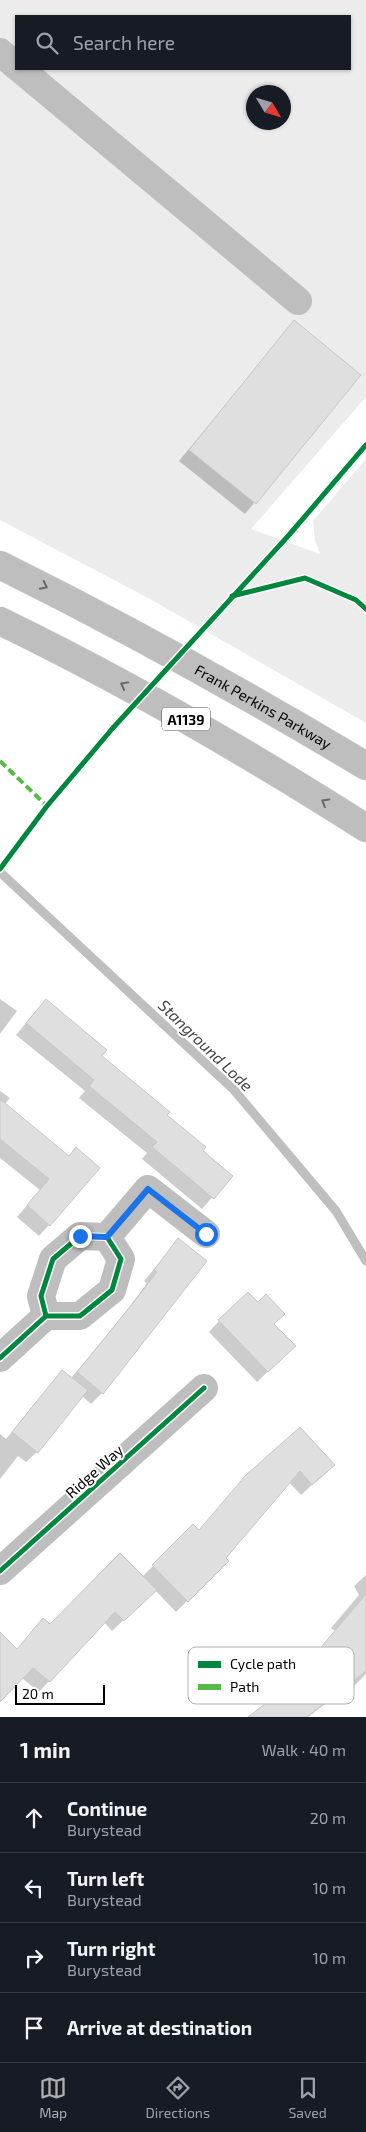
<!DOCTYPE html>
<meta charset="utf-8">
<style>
:root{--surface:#171b24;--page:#20242c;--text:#f1f3f6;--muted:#9ea1a6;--line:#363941;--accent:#adaeaf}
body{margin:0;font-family:"Exo 2",sans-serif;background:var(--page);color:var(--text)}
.compass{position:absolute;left:246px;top:85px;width:45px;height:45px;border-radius:50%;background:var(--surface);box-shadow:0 1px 4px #0004;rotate:128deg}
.scale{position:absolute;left:15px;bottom:12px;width:90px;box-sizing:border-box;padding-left:5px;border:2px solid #000;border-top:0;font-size:14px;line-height:18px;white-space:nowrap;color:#000;-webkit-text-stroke:4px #fff;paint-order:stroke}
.stop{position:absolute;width:15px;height:15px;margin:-11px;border:4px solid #1a73e8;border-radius:50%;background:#fff}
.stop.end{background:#1a73e8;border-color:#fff;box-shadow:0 1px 5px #0008}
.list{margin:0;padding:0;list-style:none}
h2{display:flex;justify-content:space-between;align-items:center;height:65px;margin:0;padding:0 20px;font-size:21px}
h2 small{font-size:16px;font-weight:400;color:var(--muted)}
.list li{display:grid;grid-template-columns:32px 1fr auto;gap:15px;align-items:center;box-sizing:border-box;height:70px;padding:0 20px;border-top:1px solid var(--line)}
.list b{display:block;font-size:19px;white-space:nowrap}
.list p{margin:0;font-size:16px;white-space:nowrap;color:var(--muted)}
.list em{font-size:16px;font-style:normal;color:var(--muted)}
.icon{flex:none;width:28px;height:28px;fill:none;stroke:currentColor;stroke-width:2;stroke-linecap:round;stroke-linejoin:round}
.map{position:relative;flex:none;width:366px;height:1717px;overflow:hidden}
.search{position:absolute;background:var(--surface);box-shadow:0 1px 4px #0004;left:15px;right:15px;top:15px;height:55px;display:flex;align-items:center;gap:12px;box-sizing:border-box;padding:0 18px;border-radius:0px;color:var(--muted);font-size:19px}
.sheet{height:345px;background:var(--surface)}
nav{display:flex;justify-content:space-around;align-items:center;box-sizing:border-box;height:70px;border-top:1px solid var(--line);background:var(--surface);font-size:14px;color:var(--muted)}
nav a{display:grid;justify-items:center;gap:2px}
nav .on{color:var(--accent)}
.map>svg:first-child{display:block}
.green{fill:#ececec;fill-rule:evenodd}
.shadow{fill:#0003}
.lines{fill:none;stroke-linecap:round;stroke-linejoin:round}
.stream{stroke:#bfbfbf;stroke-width:9}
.building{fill:#dfdfdf;stroke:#c7c7c7}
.highway-casing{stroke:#dbdbdb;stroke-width:29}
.minor{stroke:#bebebe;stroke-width:28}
.highway{stroke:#bebebe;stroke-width:28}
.quiet{stroke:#58b947;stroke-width:4;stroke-dasharray:8 4;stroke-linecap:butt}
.cycleway-casing{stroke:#fff;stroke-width:8}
.cycleway{stroke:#00873e;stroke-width:5}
.oneway{stroke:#686868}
.route{stroke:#1a73e8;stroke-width:6}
.labels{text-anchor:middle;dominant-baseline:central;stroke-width:4;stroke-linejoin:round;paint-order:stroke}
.shield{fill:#fff;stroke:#4c4c4c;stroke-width:1}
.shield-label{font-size:14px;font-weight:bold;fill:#000}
.street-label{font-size:15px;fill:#000;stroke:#fff}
.water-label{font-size:16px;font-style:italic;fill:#444;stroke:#fff}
.key{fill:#fff;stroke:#b2b2b2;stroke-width:1}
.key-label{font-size:14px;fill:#000}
</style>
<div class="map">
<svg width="366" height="1717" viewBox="0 0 366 1717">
<rect width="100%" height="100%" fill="#fff"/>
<path class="green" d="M0,0H366V397L251,529L320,554L315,540L313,521L366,459V723L150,599L0,520ZM16,16H350V69H16ZM254,92H284V122H254Z"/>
<g class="shadow">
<polygon points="294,322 359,375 245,514 179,461"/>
<polygon points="0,999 17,1011 0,1034"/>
<polygon points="35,1012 101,1056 231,1176 202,1209 142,1159 147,1153 79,1098 85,1091 16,1035"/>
<polygon points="0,1091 10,1098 0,1110"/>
<polygon points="0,1120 68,1157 49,1225 39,1236 17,1217 40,1190 0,1158"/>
<polygon points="178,1240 205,1261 102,1393 91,1404 82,1396 37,1452 26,1462 18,1456 0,1479 0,1434 6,1439 62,1371 71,1378 119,1321 147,1283 144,1281"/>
<polygon points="219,1321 273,1324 283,1357 257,1382 209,1332"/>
<polygon points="300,1428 322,1476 301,1495 289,1482 224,1558 227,1561 176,1612 155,1590 112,1631 104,1622 39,1692 22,1678 0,1700 0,1649 16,1650 43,1620 50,1625 142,1577 193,1526 198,1531"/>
<polygon points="366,1575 366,1674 353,1687 350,1685 308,1717 252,1717 300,1677 294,1680 335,1631 331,1628 359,1595 354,1586"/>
</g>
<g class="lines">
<polyline class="stream" points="0,872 234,1090 336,1211 366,1261"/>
</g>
<g class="building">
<polygon points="294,320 361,375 256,504 189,450"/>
<polygon points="46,999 107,1050 102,1056 170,1112 167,1115 206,1147 203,1151 233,1176 214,1199 152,1147 157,1142 89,1086 94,1080 26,1023"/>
<polygon points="0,1099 69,1156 76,1147 100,1168 50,1226 27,1205 49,1179 0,1139"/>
<polygon points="178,1238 207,1261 103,1394 77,1372 129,1308 157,1272 154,1270"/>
<polygon points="248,1292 258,1302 266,1294 285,1314 274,1324 296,1346 268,1372 218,1320"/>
<polygon points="62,1370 88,1390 38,1453 12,1432"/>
<polygon points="300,1427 335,1465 312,1485 300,1471 226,1558 229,1561 188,1602 152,1565 193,1524 199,1530 246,1475"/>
<polygon points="120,1553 157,1590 124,1621 115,1612 50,1682 33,1668 0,1702 0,1632 17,1649 43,1618 50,1624"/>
<polygon points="366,1594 366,1671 307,1717 248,1717 323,1659 316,1653"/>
</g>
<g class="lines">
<defs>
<g id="highway">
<path id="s1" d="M0,565C125,627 246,694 366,766"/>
<path d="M0,621C126,682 248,753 366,828"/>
</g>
</defs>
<use href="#highway" class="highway-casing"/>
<g class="minor">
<polyline points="0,52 16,66"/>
<polyline points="20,69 298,301"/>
<polyline points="107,1237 148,1189 206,1234"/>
<polyline points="0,1358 46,1316 80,1316 112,1290 121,1259 107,1237 80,1236 53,1259 41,1296 46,1316"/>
<polyline points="0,1571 204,1388"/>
</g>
<use href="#highway" class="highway"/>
<polyline class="quiet" points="0,761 47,806"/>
<defs>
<g id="cycleway">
<polyline points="232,596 305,578 356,600 366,609"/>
<polyline points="0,869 47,806 112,729 289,535 366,445"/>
<polyline points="0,1358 46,1316 80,1316 112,1290 121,1259 107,1237 80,1236 53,1259 41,1296 46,1316"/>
<polyline points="0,1571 204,1388"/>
</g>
</defs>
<use href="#cycleway" class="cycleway-casing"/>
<use href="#cycleway" class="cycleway"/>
</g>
<defs><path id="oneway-chevron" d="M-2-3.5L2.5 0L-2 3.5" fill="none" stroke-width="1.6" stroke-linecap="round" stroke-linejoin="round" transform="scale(1.25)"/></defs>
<g class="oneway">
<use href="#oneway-chevron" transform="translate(44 586) rotate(26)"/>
<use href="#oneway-chevron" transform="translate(124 685) rotate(-151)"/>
<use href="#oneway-chevron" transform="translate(325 802) rotate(-149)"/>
</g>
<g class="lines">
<polyline class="route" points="80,1236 107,1237 148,1189 206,1234"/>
</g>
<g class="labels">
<rect class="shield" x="162" y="707.5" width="48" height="23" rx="4"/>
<g class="shield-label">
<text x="186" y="719">A1139</text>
</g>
<g class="street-label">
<text stroke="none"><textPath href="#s1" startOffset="299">Frank Perkins Parkway</textPath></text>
<text transform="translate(94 1471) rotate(-42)">Ridge Way</text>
</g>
<g class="water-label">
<text transform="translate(206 1045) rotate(44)">Stanground Lode</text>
</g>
</g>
<rect x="188" y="1647" width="166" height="57" rx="8" class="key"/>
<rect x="198" y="1661" width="23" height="7" fill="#00873e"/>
<rect x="198" y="1684" width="23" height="6" fill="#58b947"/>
<g class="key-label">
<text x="230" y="1669">Cycle path</text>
<text x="230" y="1692">Path</text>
</g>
</svg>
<svg class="compass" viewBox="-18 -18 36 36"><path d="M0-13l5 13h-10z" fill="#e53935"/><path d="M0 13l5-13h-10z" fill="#9ea1a6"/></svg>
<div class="scale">20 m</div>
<div class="stop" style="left:206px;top:1234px"></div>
<div class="stop end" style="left:80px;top:1236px"></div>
<div class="search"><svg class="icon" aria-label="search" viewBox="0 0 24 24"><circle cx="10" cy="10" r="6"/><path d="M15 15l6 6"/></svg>Search here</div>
</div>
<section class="sheet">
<h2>1 min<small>Walk · 40 m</small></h2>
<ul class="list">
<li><svg class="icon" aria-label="ahead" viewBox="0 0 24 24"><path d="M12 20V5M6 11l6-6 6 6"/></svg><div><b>Continue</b><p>Burystead</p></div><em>20 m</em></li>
<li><svg class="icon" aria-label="left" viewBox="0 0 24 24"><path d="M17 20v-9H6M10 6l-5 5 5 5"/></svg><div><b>Turn left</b><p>Burystead</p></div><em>10 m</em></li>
<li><svg class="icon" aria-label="right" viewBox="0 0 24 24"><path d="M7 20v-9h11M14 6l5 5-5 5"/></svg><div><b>Turn right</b><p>Burystead</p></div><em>10 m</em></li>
<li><svg class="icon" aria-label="arrive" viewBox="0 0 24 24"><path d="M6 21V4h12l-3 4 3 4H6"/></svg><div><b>Arrive at destination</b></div></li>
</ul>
</section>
<nav>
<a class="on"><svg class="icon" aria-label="map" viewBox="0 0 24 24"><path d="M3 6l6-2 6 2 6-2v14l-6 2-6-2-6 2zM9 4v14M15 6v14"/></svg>Map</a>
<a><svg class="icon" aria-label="directions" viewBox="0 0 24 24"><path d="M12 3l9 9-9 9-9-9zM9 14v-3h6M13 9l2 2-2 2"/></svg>Directions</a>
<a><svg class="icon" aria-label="saved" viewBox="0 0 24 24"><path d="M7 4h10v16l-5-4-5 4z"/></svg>Saved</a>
</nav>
